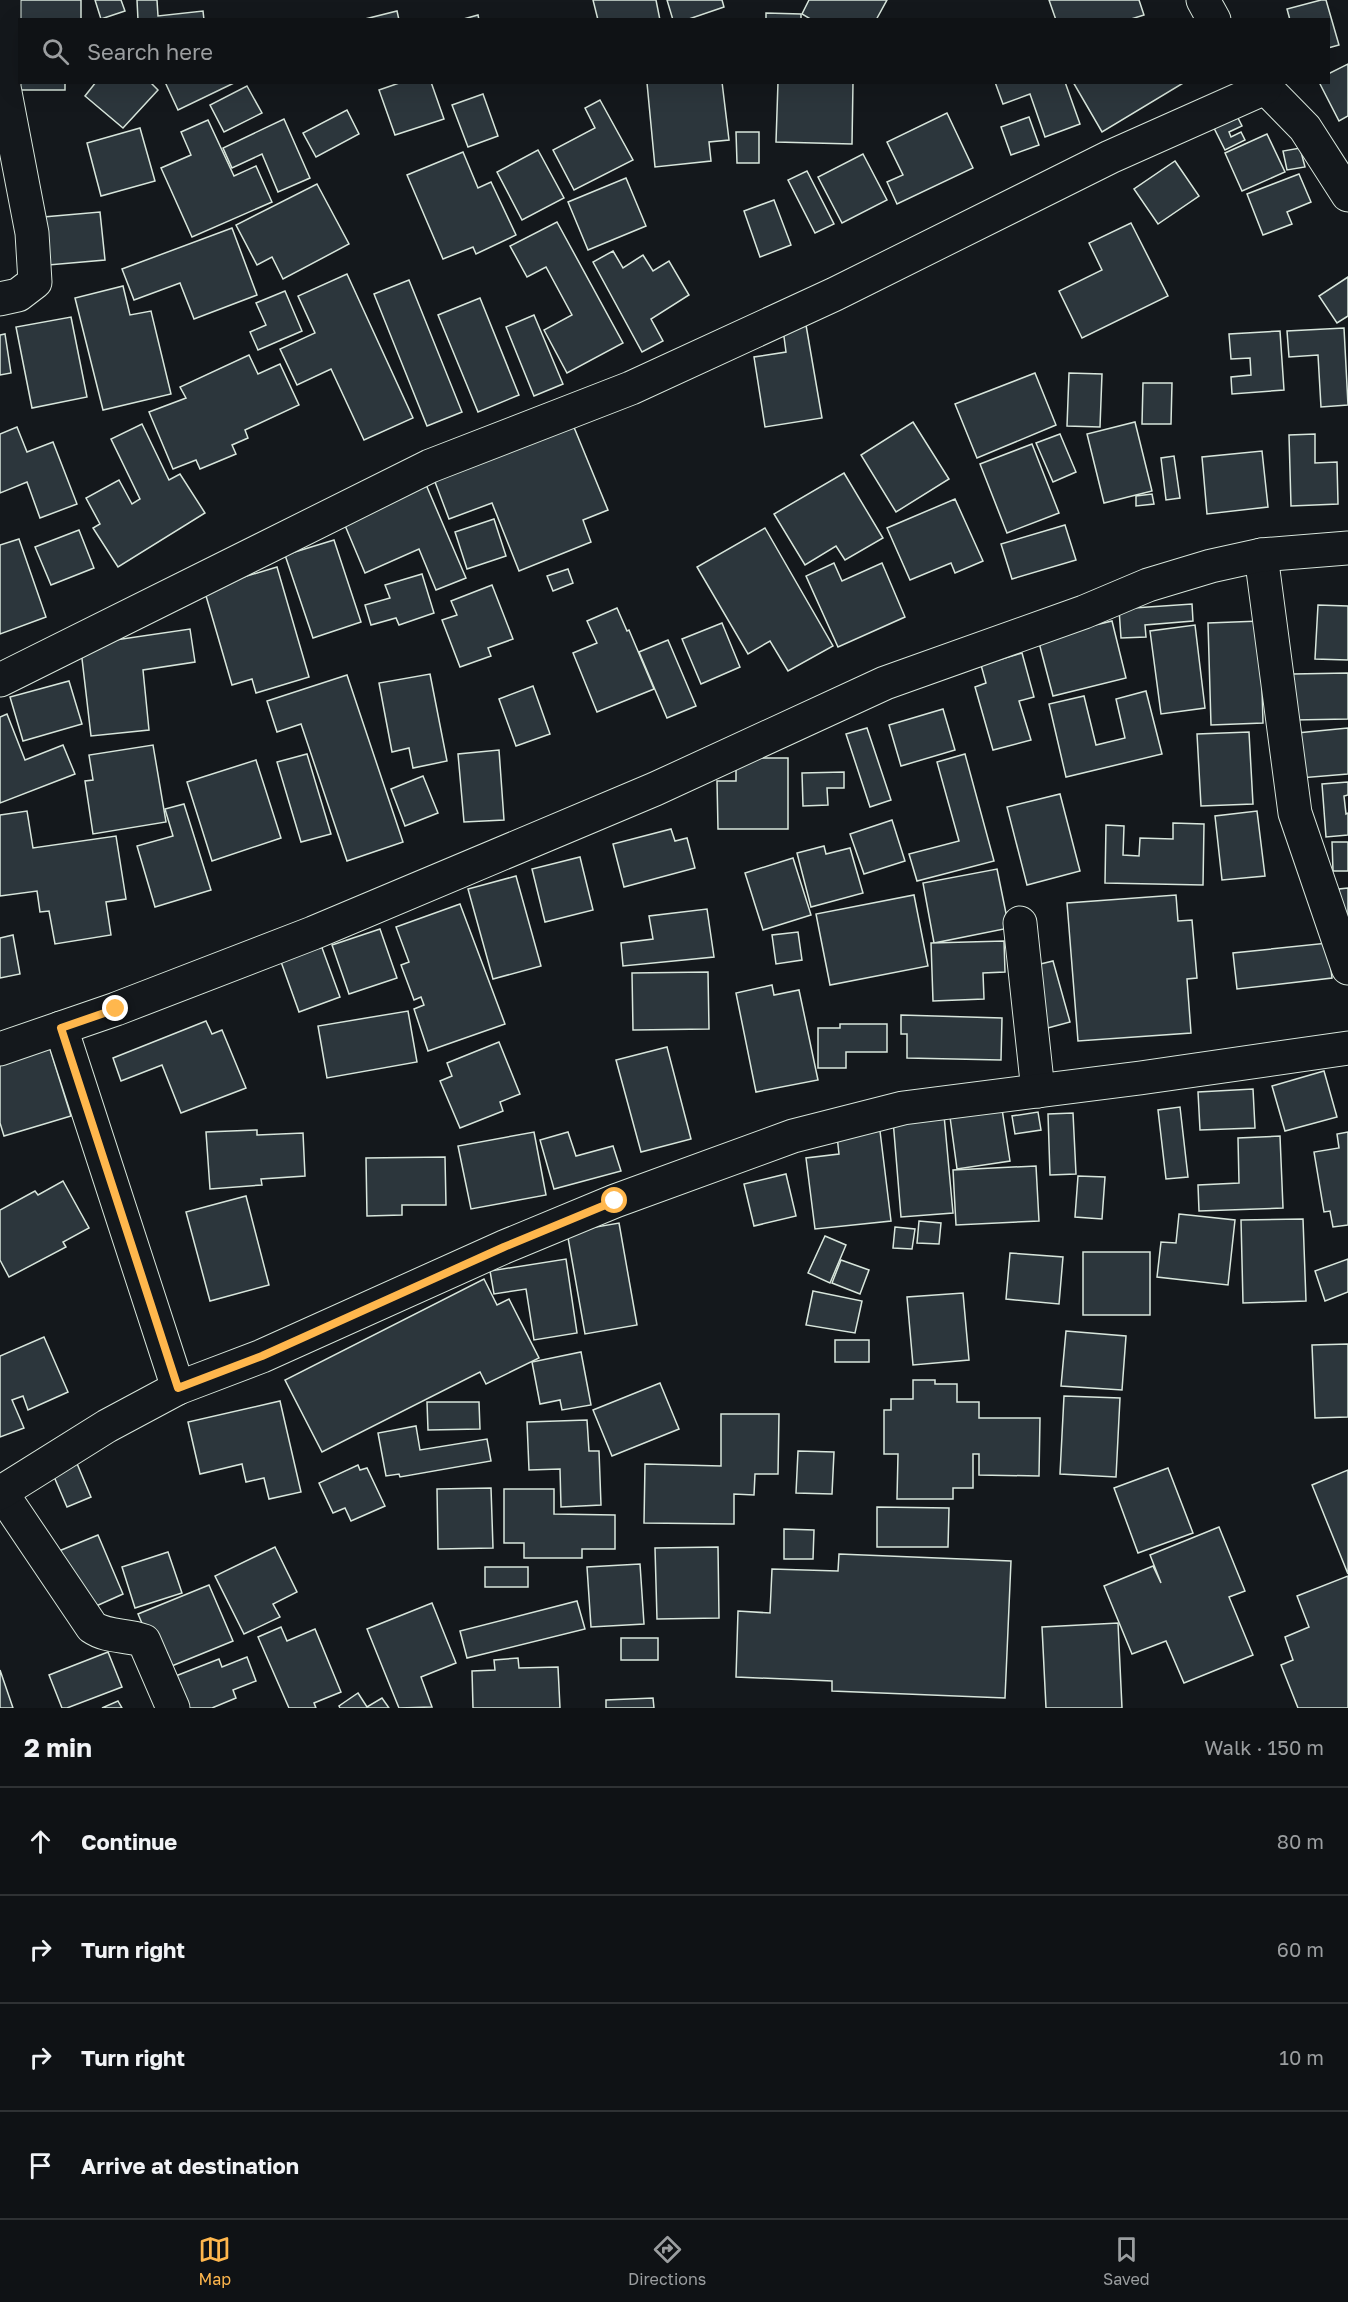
<!DOCTYPE html>
<meta charset="utf-8">
<style>
:root{--surface:#0f1215;--page:#181b1e;--text:#f1f3f6;--muted:#9b9ea0;--line:#2f3234;--accent:#ffb74d}
body{margin:0;font-family:"Golos Text",sans-serif;background:var(--page);color:var(--text)}
.stop{position:absolute;width:18px;height:18px;margin:-14px;border:4px solid #ffb74d;border-radius:50%;background:#fff}
.stop.end{background:#ffb74d;border-color:#fff;box-shadow:0 2px 6px #0008}
.list{margin:0;padding:0;list-style:none}
h2{display:flex;justify-content:space-between;align-items:center;height:78px;margin:0;padding:0 24px;font-size:26px}
h2 small{font-size:20px;font-weight:400;color:var(--muted)}
.list li{display:grid;grid-template-columns:39px 1fr auto;gap:18px;align-items:center;box-sizing:border-box;height:108px;padding:0 24px;border-top:2px solid var(--line)}
.list b{display:block;font-size:22px;white-space:nowrap}
.list em{font-size:20px;font-style:normal;color:var(--muted)}
.icon{flex:none;width:33px;height:33px;fill:none;stroke:currentColor;stroke-width:2;stroke-linecap:round;stroke-linejoin:round}
.map{position:relative;flex:none;width:1348px;height:1708px;overflow:hidden}
.search{position:absolute;background:var(--surface);box-shadow:0 6px 24px #0002;left:18px;right:18px;top:18px;height:66px;display:flex;align-items:center;gap:15px;box-sizing:border-box;padding:0 21px;border-radius:0px;color:var(--muted);font-size:22px}
.sheet{height:510px;background:var(--surface)}
nav{display:flex;justify-content:space-around;align-items:center;box-sizing:border-box;height:84px;border-top:2px solid var(--line);background:var(--surface);font-size:16px;color:var(--muted)}
nav a{display:grid;justify-items:center;gap:3px}
nav .on{color:var(--accent)}
.map>svg:first-child{display:block}
.building{fill:#2c363c;stroke:#d8e6dc;stroke-width:1.5}
.lines{fill:none;stroke-linecap:round;stroke-linejoin:round}
.minor-casing{stroke:#d8e6dc;stroke-width:35}
.minor{stroke:#14181c;stroke-width:33}
.route{stroke:#ffb74d;stroke-width:8}
</style>
<div class="map">
<svg width="1348" height="1708" viewBox="0 0 1348 1708">
<rect width="100%" height="100%" fill="#14181c"/>
<g class="building">
<polygon points="17,0 81,0 81,20 20,20 20,82 65,82 65,90 17,90"/>
<polygon points="95,0 121,0 125,11 101,19"/>
<polygon points="137,0 157,0 158,16 203,11 204,20 138,20"/>
<polygon points="593,0 656,0 660,20 598,20"/>
<polygon points="667,0 722,0 724,7 686,20 673,20"/>
<polygon points="809,0 887,0 876,20 812,20 802,14"/>
<polygon points="1049,0 1139,0 1144,15 1128,20 1056,20"/>
<polygon points="1321,0 1326,0 1339,45 1328,48 1328,20 1290,20 1287,9"/>
<polygon points="397,11 399,20 361,20"/>
<polygon points="766,13 801,14 801,20 766,20"/>
<polygon points="478,15 479,20 460,20"/>
<polygon points="1348,64 1348,116 1339,121 1319,82 1328,82 1328,74"/>
<polygon points="96,82 150,82 158,90 123,128 85,96"/>
<polygon points="165,82 233,82 234,83 178,110"/>
<polygon points="402,82 431,82 444,119 395,135 379,90"/>
<polygon points="722,82 729,140 709,142 711,161 655,167 647,83"/>
<polygon points="778,82 853,82 852,144 776,142"/>
<polygon points="995,82 1065,82 1080,124 1045,137 1030,94 1003,104"/>
<polygon points="1073,82 1185,82 1102,132"/>
<polygon points="247,86 262,113 224,132 210,105"/>
<polygon points="483,94 498,136 468,147 452,105"/>
<polygon points="600,100 633,160 574,190 553,150 595,128 585,108"/>
<polygon points="347,110 359,134 316,157 303,133"/>
<polygon points="947,113 973,168 897,204 887,182 903,175 887,142"/>
<polygon points="1237,116 1242,126 1229,132 1231,137 1241,132 1245,140 1225,150 1214,128"/>
<polygon points="1029,117 1039,145 1011,155 1001,127"/>
<polygon points="284,119 310,178 278,192 262,154 232,168 223,148"/>
<polygon points="208,120 234,176 256,166 272,202 192,237 161,168 191,155 181,132"/>
<polygon points="140,128 155,181 101,196 87,143"/>
<polygon points="736,132 759,132 759,163 737,163"/>
<polygon points="1267,134 1285,172 1242,191 1225,153"/>
<polygon points="1300,148 1305,167 1287,170 1283,151"/>
<polygon points="538,150 564,198 522,220 497,172"/>
<polygon points="463,152 478,188 491,182 516,235 476,254 473,247 443,259 407,175"/>
<polygon points="863,154 887,200 842,223 818,177"/>
<polygon points="1175,161 1199,196 1158,224 1134,189"/>
<polygon points="807,171 834,224 815,233 788,180"/>
<polygon points="1299,174 1311,202 1287,212 1292,224 1263,235 1247,194"/>
<polygon points="626,178 646,226 588,250 568,202"/>
<polygon points="317,184 349,244 283,279 272,257 257,265 236,225"/>
<polygon points="774,200 791,245 760,257 744,211"/>
<polygon points="100,212 105,260 37,266 32,218"/>
<polygon points="557,222 623,343 567,373 544,330 572,315 546,267 527,277 510,246"/>
<polygon points="1131,223 1168,296 1082,338 1059,291 1102,270 1089,243"/>
<polygon points="232,228 257,295 194,319 180,283 134,300 122,269"/>
<polygon points="613,251 623,268 643,255 653,271 669,261 689,295 651,319 663,341 642,352 593,262"/>
<polygon points="347,274 413,418 364,440 331,369 297,385 280,349 315,333 298,296"/>
<polygon points="1348,277 1348,316 1337,323 1319,296"/>
<polygon points="409,280 462,412 427,426 374,294"/>
<polygon points="123,286 130,315 151,311 171,394 103,410 75,298"/>
<polygon points="285,291 302,331 258,350 250,332 266,325 256,303"/>
<polygon points="480,298 519,395 478,412 438,315"/>
<polygon points="534,315 563,384 534,396 506,327"/>
<polygon points="71,317 87,397 32,408 16,327"/>
<polygon points="806,325 822,418 765,427 754,357 786,352 783,329"/>
<polygon points="1344,328 1348,405 1321,407 1318,355 1289,357 1287,331"/>
<polygon points="1280,331 1284,390 1232,394 1231,377 1251,375 1250,358 1231,359 1229,334"/>
<polygon points="5,334 11,373 0,375 0,335"/>
<polygon points="249,355 258,374 280,364 299,405 245,430 248,438 232,445 236,454 200,469 196,460 173,469 149,412 186,398 180,387"/>
<polygon points="1035,373 1056,425 977,458 955,404"/>
<polygon points="1069,373 1102,374 1100,427 1067,426"/>
<polygon points="1143,383 1172,383 1171,424 1142,424"/>
<polygon points="571,420 608,510 583,520 591,542 519,571 492,503 449,519 432,474"/>
<polygon points="913,422 949,479 896,512 861,455"/>
<polygon points="1135,422 1152,491 1104,503 1087,434"/>
<polygon points="142,424 169,480 180,474 205,513 118,567 93,528 100,524 86,498 119,480 132,504 140,499 111,439"/>
<polygon points="17,427 27,452 53,442 77,504 40,518 27,482 0,493 0,434"/>
<polygon points="1060,434 1076,472 1053,482 1036,443"/>
<polygon points="1315,434 1315,463 1337,462 1338,504 1291,506 1289,435"/>
<polygon points="1032,444 1059,513 1007,533 980,464"/>
<polygon points="1262,451 1268,507 1207,514 1202,457"/>
<polygon points="1174,456 1180,498 1166,500 1161,458"/>
<polygon points="844,473 883,538 845,560 836,546 805,565 774,514"/>
<polygon points="424,480 466,578 436,590 419,549 365,573 341,516"/>
<polygon points="1152,494 1154,504 1136,506 1136,496"/>
<polygon points="955,499 983,561 955,573 951,563 910,580 887,528"/>
<polygon points="494,519 506,556 467,569 455,532"/>
<polygon points="1065,525 1076,560 1012,579 1001,544"/>
<polygon points="765,528 833,646 788,671 770,641 748,654 697,567"/>
<polygon points="79,530 94,568 51,585 35,547"/>
<polygon points="19,539 46,617 0,634 0,545"/>
<polygon points="334,540 361,622 313,638 285,555"/>
<polygon points="834,563 842,581 882,563 905,617 838,647 806,576"/>
<polygon points="277,567 309,677 256,693 252,679 232,685 204,589"/>
<polygon points="568,569 573,583 553,591 547,576"/>
<polygon points="422,574 434,613 399,625 396,618 371,625 365,605 390,598 385,585"/>
<polygon points="492,585 513,639 488,648 491,656 460,667 442,620 457,615 451,601"/>
<polygon points="1192,604 1193,621 1145,625 1146,637 1121,638 1119,609"/>
<polygon points="1318,605 1348,606 1348,660 1315,659"/>
<polygon points="617,608 627,631 629,630 654,689 597,712 573,653 597,643 587,621"/>
<polygon points="1112,621 1126,678 1053,696 1038,639"/>
<polygon points="1260,621 1263,723 1211,725 1208,623"/>
<polygon points="722,623 740,667 701,684 682,639"/>
<polygon points="1195,625 1205,708 1161,714 1150,631"/>
<polygon points="190,629 195,662 143,670 149,730 91,736 81,650 88,644"/>
<polygon points="668,640 696,706 667,718 639,652"/>
<polygon points="1022,653 1034,697 1019,701 1031,740 993,750 975,687 986,683 981,665"/>
<polygon points="1348,673 1348,719 1294,720 1293,674"/>
<polygon points="430,674 447,761 413,768 409,748 392,752 379,683"/>
<polygon points="347,675 403,842 347,861 301,724 277,732 267,701"/>
<polygon points="69,681 82,724 23,741 10,697"/>
<polygon points="533,686 550,734 516,746 499,699"/>
<polygon points="1146,691 1162,754 1066,777 1049,704 1084,696 1096,745 1125,738 1116,699"/>
<polygon points="943,709 955,750 901,766 889,725"/>
<polygon points="7,714 25,760 63,745 75,774 0,803 0,717"/>
<polygon points="867,728 891,800 870,807 846,734"/>
<polygon points="1348,728 1348,774 1300,778 1297,733"/>
<polygon points="1249,732 1253,804 1201,806 1197,734"/>
<polygon points="153,745 166,822 93,834 85,781 93,780 89,755"/>
<polygon points="499,750 504,820 464,822 458,754"/>
<polygon points="307,754 331,834 301,842 277,762"/>
<polygon points="965,754 994,861 917,881 909,854 959,841 937,762"/>
<polygon points="736,758 788,758 788,829 718,829 717,781 736,781"/>
<polygon points="256,760 281,838 212,861 187,782"/>
<polygon points="844,772 844,788 827,788 828,805 803,806 802,773"/>
<polygon points="423,776 438,813 405,826 391,789"/>
<polygon points="1348,782 1348,795 1344,796 1346,814 1348,813 1348,835 1326,837 1322,784"/>
<polygon points="1060,794 1080,871 1027,885 1007,807"/>
<polygon points="184,804 211,890 155,907 137,846 173,836 165,809"/>
<polygon points="27,811 33,848 116,836 126,899 106,902 111,935 55,944 49,911 40,912 37,891 0,896 0,815"/>
<polygon points="1257,811 1265,876 1222,880 1215,816"/>
<polygon points="892,820 905,861 864,874 850,834"/>
<polygon points="1173,823 1204,824 1203,885 1105,883 1106,825 1124,826 1123,855 1139,856 1140,838 1173,839"/>
<polygon points="671,829 675,841 687,838 695,868 624,887 613,844"/>
<polygon points="1332,842 1348,842 1348,871 1333,871"/>
<polygon points="824,846 826,854 850,848 863,893 811,907 797,853"/>
<polygon points="580,857 593,910 545,922 532,869"/>
<polygon points="793,858 811,915 763,930 745,873"/>
<polygon points="997,869 1009,928 934,943 923,883"/>
<polygon points="516,876 541,966 493,979 468,889"/>
<polygon points="1348,888 1348,916 1341,917 1339,889"/>
<polygon points="914,895 928,966 830,985 816,914"/>
<polygon points="1176,895 1178,921 1192,920 1197,978 1187,979 1191,1033 1078,1041 1067,903"/>
<polygon points="460,904 505,1024 428,1051 414,1009 424,1005 421,997 414,1000 401,965 409,962 396,927"/>
<polygon points="707,909 714,957 623,966 621,943 653,939 649,916"/>
<polygon points="380,929 397,978 349,994 332,945"/>
<polygon points="798,932 802,960 776,964 772,935"/>
<polygon points="13,935 20,974 0,978 0,938"/>
<polygon points="1004,941 1005,972 983,973 984,999 933,1001 931,943"/>
<polygon points="1328,943 1332,978 1237,989 1233,953"/>
<polygon points="321,945 340,997 299,1012 280,959"/>
<polygon points="1053,961 1070,1022 1044,1029 1028,967"/>
<polygon points="708,972 709,1029 633,1030 632,973"/>
<polygon points="772,985 774,995 799,990 818,1080 756,1092 736,993"/>
<polygon points="408,1011 417,1062 327,1078 318,1026"/>
<polygon points="901,1015 1002,1018 1001,1060 907,1058 907,1034 901,1034"/>
<polygon points="206,1021 212,1034 222,1030 246,1088 181,1113 162,1065 121,1081 113,1058"/>
<polygon points="840,1024 887,1024 887,1052 846,1052 846,1068 818,1068 818,1028 840,1028"/>
<polygon points="499,1042 520,1094 500,1102 503,1111 460,1128 440,1081 452,1076 447,1063"/>
<polygon points="49,1046 71,1116 4,1136 0,1123 0,1061"/>
<polygon points="667,1047 691,1139 641,1152 616,1060"/>
<polygon points="1324,1071 1337,1117 1285,1131 1272,1086"/>
<polygon points="1253,1089 1255,1128 1200,1130 1198,1092"/>
<polygon points="1180,1107 1188,1177 1166,1179 1158,1110"/>
<polygon points="1002,1109 1010,1161 957,1169 950,1117"/>
<polygon points="1038,1112 1041,1130 1015,1134 1012,1116"/>
<polygon points="1073,1113 1076,1174 1050,1175 1048,1114"/>
<polygon points="944,1115 953,1213 901,1217 893,1120"/>
<polygon points="257,1130 257,1135 303,1133 305,1176 261,1179 262,1185 210,1189 206,1132"/>
<polygon points="880,1131 891,1221 815,1229 806,1158 839,1154 837,1136"/>
<polygon points="534,1132 546,1195 471,1209 458,1146"/>
<polygon points="568,1132 576,1156 613,1146 621,1171 554,1189 540,1140"/>
<polygon points="1348,1132 1348,1225 1333,1227 1330,1211 1324,1212 1314,1152 1339,1148 1337,1134"/>
<polygon points="1280,1136 1283,1208 1199,1211 1198,1185 1239,1183 1238,1138"/>
<polygon points="445,1157 446,1205 402,1205 402,1215 367,1216 366,1158"/>
<polygon points="1036,1166 1039,1221 956,1225 953,1170"/>
<polygon points="786,1174 796,1216 754,1226 744,1184"/>
<polygon points="1078,1176 1105,1177 1102,1219 1075,1217"/>
<polygon points="63,1181 89,1228 63,1242 66,1247 9,1277 0,1260 0,1210 35,1191 38,1195"/>
<polygon points="246,1196 269,1285 210,1301 186,1212"/>
<polygon points="1179,1214 1235,1220 1228,1285 1157,1277 1161,1242 1176,1243"/>
<polygon points="1303,1219 1306,1301 1243,1303 1241,1220"/>
<polygon points="919,1221 941,1223 939,1244 917,1243"/>
<polygon points="619,1223 637,1325 585,1334 567,1232"/>
<polygon points="895,1227 915,1229 912,1249 893,1248"/>
<polygon points="825,1236 846,1245 830,1283 808,1273"/>
<rect x="1083" y="1252" width="67" height="63"/>
<polygon points="1010,1253 1063,1257 1059,1304 1006,1299"/>
<polygon points="566,1259 577,1333 534,1340 526,1289 494,1294 490,1271"/>
<polygon points="1348,1259 1348,1292 1325,1301 1315,1271"/>
<polygon points="841,1260 869,1270 860,1294 832,1283"/>
<polygon points="484,1279 497,1305 509,1299 539,1358 486,1384 480,1372 322,1452 285,1380"/>
<polygon points="813,1291 862,1301 855,1333 806,1325"/>
<polygon points="963,1293 969,1360 913,1365 907,1297"/>
<polygon points="1066,1331 1126,1336 1122,1390 1061,1386"/>
<polygon points="44,1337 68,1392 28,1410 23,1396 12,1400 24,1428 0,1437 0,1356"/>
<rect x="835" y="1340" width="34" height="22"/>
<polygon points="1348,1344 1348,1417 1315,1418 1312,1345"/>
<polygon points="581,1352 591,1405 562,1410 560,1400 540,1404 532,1362"/>
<polygon points="913,1380 935,1380 935,1384 957,1384 957,1402 979,1402 979,1418 1040,1418 1039,1476 979,1475 979,1454 973,1454 973,1488 953,1488 953,1499 897,1499 898,1454 884,1454 884,1410 891,1410 891,1399 913,1399"/>
<polygon points="660,1383 679,1429 612,1456 593,1410"/>
<polygon points="1064,1396 1120,1398 1116,1477 1060,1474"/>
<polygon points="280,1401 301,1492 269,1499 264,1478 246,1482 242,1464 200,1474 188,1422"/>
<polygon points="427,1402 479,1402 480,1429 428,1430"/>
<polygon points="721,1414 779,1414 778,1474 755,1474 754,1495 734,1494 734,1524 644,1523 645,1464 721,1466"/>
<polygon points="587,1420 589,1451 599,1451 601,1505 561,1507 560,1469 529,1470 527,1422"/>
<polygon points="416,1426 420,1450 487,1439 491,1461 400,1477 399,1474 386,1476 378,1433"/>
<polygon points="798,1451 834,1452 832,1494 796,1493"/>
<polygon points="73,1454 91,1497 67,1507 49,1465"/>
<polygon points="358,1465 360,1470 367,1468 385,1506 351,1521 345,1508 333,1513 319,1483"/>
<polygon points="1168,1468 1193,1533 1138,1553 1114,1488"/>
<polygon points="1348,1470 1348,1574 1312,1485"/>
<polygon points="491,1488 493,1548 438,1549 437,1489"/>
<polygon points="504,1489 554,1489 554,1514 615,1515 615,1549 582,1549 582,1558 524,1558 524,1543 504,1543"/>
<polygon points="877,1507 949,1508 948,1547 877,1547"/>
<polygon points="1219,1527 1245,1591 1229,1597 1253,1655 1184,1683 1166,1641 1132,1654 1104,1586 1153,1566 1161,1583 1150,1555"/>
<polygon points="784,1529 814,1530 813,1559 784,1559"/>
<polygon points="98,1535 123,1594 85,1611 59,1551"/>
<polygon points="275,1547 297,1592 273,1604 280,1617 244,1634 215,1576"/>
<polygon points="718,1547 719,1618 657,1619 655,1548"/>
<polygon points="168,1552 182,1593 135,1608 122,1567"/>
<polygon points="839,1554 1011,1561 1005,1698 832,1691 832,1681 736,1677 738,1611 770,1613 772,1569 838,1571"/>
<polygon points="640,1564 644,1624 591,1627 587,1567"/>
<rect x="485" y="1567" width="43" height="20"/>
<polygon points="1348,1576 1348,1708 1298,1708 1281,1665 1293,1660 1285,1637 1309,1627 1297,1596"/>
<polygon points="209,1585 233,1641 162,1670 138,1614"/>
<polygon points="577,1601 585,1629 467,1658 460,1631"/>
<polygon points="432,1603 456,1663 421,1677 432,1707 399,1708 367,1629"/>
<polygon points="1118,1623 1122,1708 1046,1708 1042,1627"/>
<polygon points="281,1627 287,1641 315,1629 341,1692 314,1703 316,1708 289,1708 258,1637"/>
<rect x="621" y="1638" width="37" height="22"/>
<polygon points="108,1652 122,1687 67,1708 62,1708 49,1675"/>
<polygon points="247,1657 256,1681 233,1690 236,1698 212,1708 180,1708 168,1679 219,1659 222,1667"/>
<polygon points="518,1658 519,1668 558,1667 560,1708 473,1708 472,1671 495,1670 494,1660"/>
<polygon points="0,1670 13,1708 0,1708"/>
<polygon points="358,1693 367,1707 382,1698 389,1708 340,1708 339,1706"/>
<polygon points="653,1698 654,1708 606,1708 606,1700"/>
<polygon points="118,1701 122,1708 102,1708"/>
</g>
<g class="lines">
<defs>
<g id="minor">
<polyline points="1203,0 1214,20"/>
<polyline points="1260,82 1305,128 1348,195"/>
<polyline points="0,299 18,295 35,282 32,233 4,87 4,0"/>
<polyline points="1261,555 1295,813 1348,968"/>
<polyline points="0,680 430,466 631,388 835,294 1110,157 1265,88"/>
<polyline points="1020,923 1038,1091"/>
<polyline points="61,1028 178,1388"/>
<polyline points="0,1049 116,1009 313,933 655,789 885,683 1084,612 1148,585 1211,566 1261,555 1348,548"/>
<path d="M1,1492L92,1627C108,1638 126,1634 144,1641L173,1708"/>
<polyline points="0,1493 107,1426 178,1388 262,1356 504,1247 615,1201 793,1136 903,1108 1140,1078 1348,1048"/>
</g>
</defs>
<use href="#minor" class="minor-casing"/>
<use href="#minor" class="minor"/>
</g>
<g class="lines">
<polyline class="route" points="116,1009 61,1028 178,1388 262,1356 504,1247 615,1201"/>
</g>
</svg>
<div class="stop" style="left:615px;top:1201px"></div>
<div class="stop end" style="left:116px;top:1009px"></div>
<div class="search"><svg class="icon" aria-label="search" viewBox="0 0 24 24"><circle cx="10" cy="10" r="6"/><path d="M15 15l6 6"/></svg>Search here</div>
</div>
<section class="sheet">
<h2>2 min<small>Walk · 150 m</small></h2>
<ul class="list">
<li><svg class="icon" aria-label="ahead" viewBox="0 0 24 24"><path d="M12 20V5M6 11l6-6 6 6"/></svg><div><b>Continue</b></div><em>80 m</em></li>
<li><svg class="icon" aria-label="right" viewBox="0 0 24 24"><path d="M7 20v-9h11M14 6l5 5-5 5"/></svg><div><b>Turn right</b></div><em>60 m</em></li>
<li><svg class="icon" aria-label="right" viewBox="0 0 24 24"><path d="M7 20v-9h11M14 6l5 5-5 5"/></svg><div><b>Turn right</b></div><em>10 m</em></li>
<li><svg class="icon" aria-label="arrive" viewBox="0 0 24 24"><path d="M6 21V4h12l-3 4 3 4H6"/></svg><div><b>Arrive at destination</b></div></li>
</ul>
</section>
<nav>
<a class="on"><svg class="icon" aria-label="map" viewBox="0 0 24 24"><path d="M3 6l6-2 6 2 6-2v14l-6 2-6-2-6 2zM9 4v14M15 6v14"/></svg>Map</a>
<a><svg class="icon" aria-label="directions" viewBox="0 0 24 24"><path d="M12 3l9 9-9 9-9-9zM9 14v-3h6M13 9l2 2-2 2"/></svg>Directions</a>
<a><svg class="icon" aria-label="saved" viewBox="0 0 24 24"><path d="M7 4h10v16l-5-4-5 4z"/></svg>Saved</a>
</nav>
